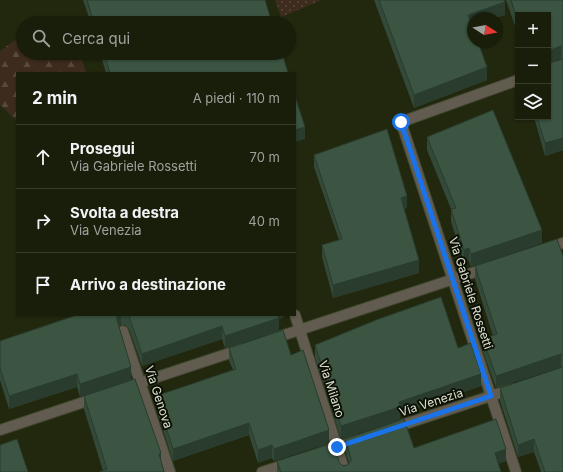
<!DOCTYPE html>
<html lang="it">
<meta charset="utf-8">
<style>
:root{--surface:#191e0a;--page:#222713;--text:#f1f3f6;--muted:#9fa29c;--line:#373c2b}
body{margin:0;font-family:Inter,sans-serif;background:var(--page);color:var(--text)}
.controls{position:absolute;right:12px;top:12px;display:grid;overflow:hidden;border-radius:0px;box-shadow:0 1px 3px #0004}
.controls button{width:36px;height:36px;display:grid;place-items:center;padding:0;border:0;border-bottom:1px solid var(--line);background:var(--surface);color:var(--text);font:20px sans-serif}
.compass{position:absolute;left:467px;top:12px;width:36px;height:36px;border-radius:50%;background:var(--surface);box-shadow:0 1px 3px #0004;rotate:101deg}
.stop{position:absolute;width:12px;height:12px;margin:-9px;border:3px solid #1a73e8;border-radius:50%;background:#fff}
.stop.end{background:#1a73e8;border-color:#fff;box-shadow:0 1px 4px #0008}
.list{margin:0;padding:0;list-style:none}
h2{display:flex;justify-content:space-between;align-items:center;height:52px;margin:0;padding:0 16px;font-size:17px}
h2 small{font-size:13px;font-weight:400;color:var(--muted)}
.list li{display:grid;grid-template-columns:26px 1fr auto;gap:12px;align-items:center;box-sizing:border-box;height:64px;padding:0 16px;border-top:1px solid var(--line)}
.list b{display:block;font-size:15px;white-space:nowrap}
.list p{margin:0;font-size:13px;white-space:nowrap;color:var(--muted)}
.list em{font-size:13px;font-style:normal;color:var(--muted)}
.icon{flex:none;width:22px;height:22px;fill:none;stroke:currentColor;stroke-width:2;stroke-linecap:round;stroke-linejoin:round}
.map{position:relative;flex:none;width:563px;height:472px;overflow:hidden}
.search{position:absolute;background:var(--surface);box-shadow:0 1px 3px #0004;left:16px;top:16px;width:280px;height:44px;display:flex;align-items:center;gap:10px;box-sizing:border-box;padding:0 14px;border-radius:22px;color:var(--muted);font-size:15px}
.panel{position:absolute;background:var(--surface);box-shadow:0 1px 3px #0004;left:16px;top:72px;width:280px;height:244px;border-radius:0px}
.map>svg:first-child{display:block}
.grass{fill:url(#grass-dots)}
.forest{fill:url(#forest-firs)}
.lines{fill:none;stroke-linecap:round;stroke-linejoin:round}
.minor-casing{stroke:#3f452d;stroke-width:12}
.minor{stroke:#615c4f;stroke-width:10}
.wall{fill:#334939;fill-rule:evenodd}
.shaded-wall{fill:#293c2e}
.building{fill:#3b5542;stroke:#293c2e}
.route{stroke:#1a73e8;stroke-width:5}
.labels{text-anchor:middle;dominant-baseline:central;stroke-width:4;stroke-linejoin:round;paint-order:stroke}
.street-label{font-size:12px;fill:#dbe0d0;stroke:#0c1005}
</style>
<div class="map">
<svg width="563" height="472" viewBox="0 0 563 472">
<defs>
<pattern id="grass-dots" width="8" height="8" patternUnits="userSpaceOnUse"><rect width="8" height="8" fill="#3d2b1d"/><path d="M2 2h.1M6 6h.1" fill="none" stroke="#58493d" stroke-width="1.8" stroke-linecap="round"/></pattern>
<pattern id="forest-firs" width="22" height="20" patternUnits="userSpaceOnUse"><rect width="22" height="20" fill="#3d2b1d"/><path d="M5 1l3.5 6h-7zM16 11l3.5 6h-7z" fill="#58493d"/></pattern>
</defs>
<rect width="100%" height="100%" fill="#21280e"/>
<polygon class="grass" points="275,0 322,0 281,17"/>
<polygon class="forest" points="18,38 23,38 23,53 79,53 87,73 17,73 17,121 0,105 0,51"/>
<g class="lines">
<defs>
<g id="minor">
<polyline points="546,249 563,243"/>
<polyline points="295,315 345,472"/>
<polyline points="123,331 170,472"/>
<polyline points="272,339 487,268"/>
<polyline points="124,388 242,349"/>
<polyline points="393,428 512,389"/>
<polyline points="0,430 96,398"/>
<polyline points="322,452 358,440"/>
<polyline points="262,472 290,463"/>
<polyline points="516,472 401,122 518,80"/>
</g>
</defs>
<use href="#minor" class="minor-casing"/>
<use href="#minor" class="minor"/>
</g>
<g class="wall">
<polygon points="83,0 265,0 272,23 91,23"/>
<polygon points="374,0 504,0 505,15 495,18 473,18 473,26 472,27 487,80 414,108"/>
<path d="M506,0H563V150L545,156L534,117H548V15H518V35ZM561,59H563L549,63Z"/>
<polygon points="100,53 282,53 288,73 106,73"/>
<polygon points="427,137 542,243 471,267 469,261 464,262 451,222 451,209 427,150"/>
<polygon points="314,155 407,208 404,209 419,273 333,298 322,257 322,245 339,240 314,167"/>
<polygon points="563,256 563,472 541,472 534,452 518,457 500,401 500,388 563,367 561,367 496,388 483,352 483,339 493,336 475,279 475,266"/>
<polygon points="77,315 284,315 284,317 279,319 279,331 225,348 222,339 142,366 129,329 125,325 121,325 119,327 131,380 80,397 77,387 9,409 0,380 0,341"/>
<polygon points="315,345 458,348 481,386 400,414 400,420 341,439 315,358"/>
<polygon points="229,348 291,355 329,443 274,461 272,458 258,463 249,435 173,461 156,408 156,396 233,370 229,361"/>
<polygon points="84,396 161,461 103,471 84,409"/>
<polygon points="345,439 414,448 506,461 498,464 501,472 277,472 277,461 347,465 349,463 345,451"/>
</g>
<g class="shaded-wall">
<polygon points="505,2 505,15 495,18 473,18 473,26 468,28 468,15"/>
<polygon points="561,46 561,59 548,64 548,51"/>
<polygon points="487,67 487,80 414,108 414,95"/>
<polygon points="305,127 305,139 295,142 295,130"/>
<polygon points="563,138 563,150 545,156 545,143"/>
<polygon points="407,196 407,208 401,210 401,198"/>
<polygon points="542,230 542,243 471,267 471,254"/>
<polygon points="469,248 469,261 464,262 464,250"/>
<polygon points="419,260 419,273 333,298 333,285"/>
<polygon points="118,315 121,315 121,325 117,329 117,317"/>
<polygon points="275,315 284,315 284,317 279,319 279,331 225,348 225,336"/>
<polygon points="222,326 222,339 142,366 142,354"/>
<polygon points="561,354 561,367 496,388 496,376"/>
<polygon points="131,367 131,380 80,397 80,384"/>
<polygon points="77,374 77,387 9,409 9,396"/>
<polygon points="481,374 481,386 400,414 400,420 341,439 341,426 399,402"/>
<polygon points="249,423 249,435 173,461 173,449"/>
<polygon points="329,430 329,443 274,461 274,449"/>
<polygon points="534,439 534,452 518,457 518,445"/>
<polygon points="272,445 272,458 258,463 258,450"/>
<polygon points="506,449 506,461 495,465 495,453"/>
<polygon points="161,453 161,465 159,454"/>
</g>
<g class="building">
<polygon points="87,0 265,0 272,23 94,23"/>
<polygon points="379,0 504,0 505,2 468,15 473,28 473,42 478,42 487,67 414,95"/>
<polygon points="511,0 563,0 563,47 561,46 548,51 548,15 518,15 518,22"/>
<polygon points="104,53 282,53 288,73 110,73"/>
<polygon points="563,59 563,138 545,143 537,117 548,117 548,63 550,63"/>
<polygon points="295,96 305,127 295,130"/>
<polygon points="493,110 542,230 471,254 469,248 464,250 451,209 456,208 427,137"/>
<polygon points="387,129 407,196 401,198 419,260 333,285 322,245 342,239 314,155"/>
<polygon points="557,239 563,256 563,355 561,354 496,376 483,339 497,334 475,266"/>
<polygon points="441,297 458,348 471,343 481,374 399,402 400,407 341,426 315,345 376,320"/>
<polygon points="77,315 118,315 117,317 117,320 131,367 80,384 77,374 9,396 0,368 0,341"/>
<polygon points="128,315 278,315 279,318 225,336 222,326 142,354 129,316"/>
<polygon points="283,330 291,355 303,350 329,430 274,449 272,445 258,450 249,423 173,449 156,396 236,369 229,348"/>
<polygon points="563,367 563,472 545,472 534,439 518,445 500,388"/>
<polygon points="135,379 161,453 159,454 164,472 99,472 107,469 84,396"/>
<polygon points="404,419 414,448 496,419 506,449 495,453 501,472 281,472 277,461 333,443 339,462 343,466 347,465 351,461 351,458 345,439"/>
<polygon points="17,439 28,472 0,472 0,445"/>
</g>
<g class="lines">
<polyline class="route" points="337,447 491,396 401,122"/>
</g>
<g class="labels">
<g class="street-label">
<text transform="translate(471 293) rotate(72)">Via Gabriele Rossetti</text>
<text transform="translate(332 389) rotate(72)">Via Milano</text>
<text transform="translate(159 397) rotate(72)">Via Genova</text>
<text transform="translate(431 402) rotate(-18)">Via Venezia</text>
</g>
</g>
</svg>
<div class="controls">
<button>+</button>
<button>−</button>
<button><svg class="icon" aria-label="layers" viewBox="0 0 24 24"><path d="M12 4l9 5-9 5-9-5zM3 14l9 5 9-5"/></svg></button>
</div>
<svg class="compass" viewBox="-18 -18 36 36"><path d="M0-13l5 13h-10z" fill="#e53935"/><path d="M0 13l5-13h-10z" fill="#9fa29c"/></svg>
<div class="stop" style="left:401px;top:122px"></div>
<div class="stop end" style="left:337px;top:447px"></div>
<div class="search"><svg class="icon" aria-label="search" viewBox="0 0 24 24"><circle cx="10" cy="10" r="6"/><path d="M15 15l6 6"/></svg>Cerca qui</div>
<section class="panel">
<h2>2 min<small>A piedi · 110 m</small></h2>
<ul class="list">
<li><svg class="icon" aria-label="ahead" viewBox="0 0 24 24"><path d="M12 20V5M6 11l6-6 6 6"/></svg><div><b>Prosegui</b><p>Via Gabriele Rossetti</p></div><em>70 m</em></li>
<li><svg class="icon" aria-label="right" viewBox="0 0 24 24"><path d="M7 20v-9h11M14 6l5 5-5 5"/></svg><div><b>Svolta a destra</b><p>Via Venezia</p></div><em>40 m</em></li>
<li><svg class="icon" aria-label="arrive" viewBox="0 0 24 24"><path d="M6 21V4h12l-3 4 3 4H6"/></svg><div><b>Arrivo a destinazione</b></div></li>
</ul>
</section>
</div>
